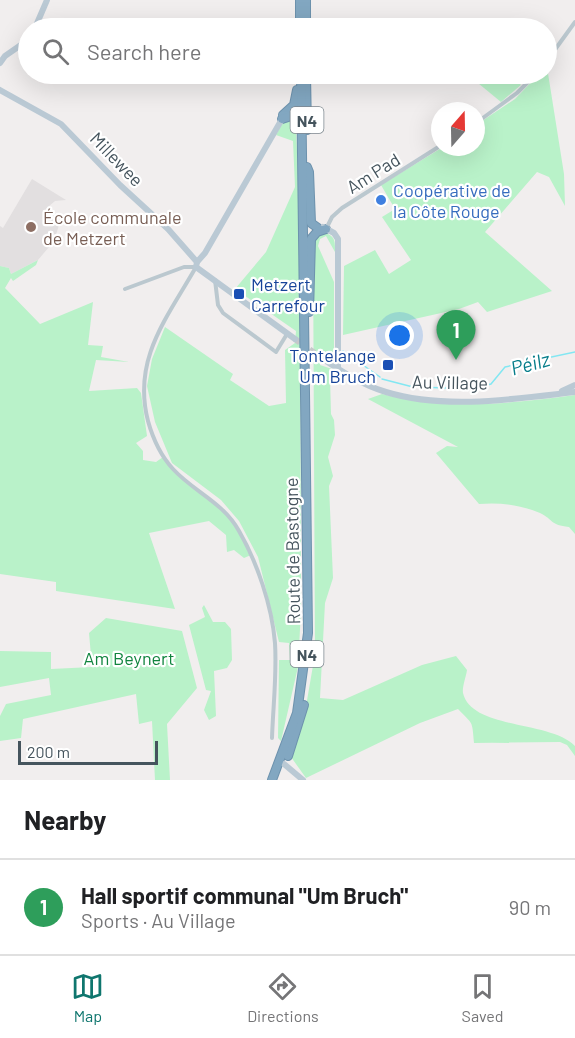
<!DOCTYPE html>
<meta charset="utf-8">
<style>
:root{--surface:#fff;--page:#f6f6f6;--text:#202124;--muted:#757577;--line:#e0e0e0;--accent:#0f766e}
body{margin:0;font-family:Barlow,sans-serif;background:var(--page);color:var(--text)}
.compass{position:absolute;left:431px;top:102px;width:54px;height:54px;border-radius:50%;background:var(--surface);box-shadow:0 6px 24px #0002;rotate:20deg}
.scale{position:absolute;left:18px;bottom:15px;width:140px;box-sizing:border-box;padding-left:6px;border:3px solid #45545d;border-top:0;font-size:16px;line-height:21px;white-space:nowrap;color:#45545d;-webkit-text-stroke:4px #fff;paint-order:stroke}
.you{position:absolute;left:400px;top:336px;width:21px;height:21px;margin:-15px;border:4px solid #fff;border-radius:50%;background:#1a73e8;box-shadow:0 0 0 9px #1a73e833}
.badge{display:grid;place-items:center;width:39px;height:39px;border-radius:50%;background:var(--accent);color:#fff;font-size:20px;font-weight:700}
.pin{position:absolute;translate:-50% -50px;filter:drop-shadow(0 2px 3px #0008)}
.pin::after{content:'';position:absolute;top:32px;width:21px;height:18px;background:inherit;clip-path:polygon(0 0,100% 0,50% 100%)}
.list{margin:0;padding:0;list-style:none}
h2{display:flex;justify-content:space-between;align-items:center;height:78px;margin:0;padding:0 24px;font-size:26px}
h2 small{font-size:20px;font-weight:400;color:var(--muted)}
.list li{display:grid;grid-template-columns:39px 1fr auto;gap:18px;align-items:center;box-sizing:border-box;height:96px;padding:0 24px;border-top:2px solid var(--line)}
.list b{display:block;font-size:22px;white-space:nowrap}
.list p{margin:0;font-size:20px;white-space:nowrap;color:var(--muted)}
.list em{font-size:20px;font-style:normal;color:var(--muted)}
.icon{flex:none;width:33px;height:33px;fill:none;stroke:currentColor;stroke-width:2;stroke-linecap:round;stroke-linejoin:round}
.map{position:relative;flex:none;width:575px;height:780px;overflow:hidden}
.search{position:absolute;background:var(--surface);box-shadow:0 6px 24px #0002;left:18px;right:18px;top:18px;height:66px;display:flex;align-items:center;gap:15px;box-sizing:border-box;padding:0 21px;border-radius:33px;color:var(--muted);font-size:22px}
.sheet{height:174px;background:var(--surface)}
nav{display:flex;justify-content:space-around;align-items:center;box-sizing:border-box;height:84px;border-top:2px solid var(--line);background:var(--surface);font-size:16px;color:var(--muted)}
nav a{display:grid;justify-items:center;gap:3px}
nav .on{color:var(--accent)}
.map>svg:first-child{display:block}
.education{fill:#e2dfe0}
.green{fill:#b9f2c9}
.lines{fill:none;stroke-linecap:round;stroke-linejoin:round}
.stream{stroke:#83e7f2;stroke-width:1.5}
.secondary-tunnel{stroke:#c6c8ca;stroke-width:6;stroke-dasharray:6 3;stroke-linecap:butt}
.highway-casing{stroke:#6d92ad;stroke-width:10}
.street{stroke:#bbc8cf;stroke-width:4}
.secondary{stroke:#bac9d4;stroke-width:6}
.highway{stroke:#82a7c1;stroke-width:8}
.shop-dot{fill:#3f7fe0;stroke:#fff;stroke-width:2}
.education-dot{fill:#8d6e63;stroke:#fff;stroke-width:2}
.transit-dot{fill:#1a4fb4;stroke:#fff;stroke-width:2}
.labels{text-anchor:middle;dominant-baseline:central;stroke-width:4.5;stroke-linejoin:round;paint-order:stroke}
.shield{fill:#fff;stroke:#7d878e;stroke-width:1.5}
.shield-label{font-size:16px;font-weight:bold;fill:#45545d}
.street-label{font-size:18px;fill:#45545d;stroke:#fff}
.shop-label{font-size:18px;fill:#366cbe;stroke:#fff;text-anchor:start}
.education-label{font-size:18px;fill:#785e54;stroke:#fff;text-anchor:start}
.transit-label{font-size:18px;fill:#164399;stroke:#fff;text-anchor:start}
.park-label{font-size:18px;fill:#10843e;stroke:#fff}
.water-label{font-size:20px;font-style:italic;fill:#067d8a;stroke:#fff}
</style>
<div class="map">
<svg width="575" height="780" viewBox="0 0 575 780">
<rect width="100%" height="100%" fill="#f1eeee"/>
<polygon class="education" points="32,179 66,200 55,201 49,206 50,216 59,225 54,241 38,260 11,274 9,268 0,266 0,226 3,228"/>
<g class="green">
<polygon points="547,67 564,174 565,206 549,177 537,172 485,232 552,291 487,312 478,302 459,309 343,335 344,266 375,250 389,274 411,260 382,217 395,209 381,185 443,147 476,147 476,125 515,99 539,74 546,74"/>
<polygon points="467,74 511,74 521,85 501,102"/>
<polygon points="291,118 296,129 300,218 301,610 298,667 281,741 278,738 279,660 290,660 289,643 279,642 258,557 239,521 221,500 172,463 155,422 147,386 152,359 165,327 233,374 230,380 269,406 286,403 285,350 295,343 296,331 235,289 266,252 295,187 293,141 276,135 284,120"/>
<path d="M325,233C336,236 335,243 335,252L326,236L320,239L318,246L334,282V355L331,357L320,352V365L332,369L334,375L330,377L331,414L334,420L335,435L328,457L333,476L329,486L333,578L325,603L320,698L343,700L422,665L456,656L467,670C466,677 462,687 463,693C472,730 550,720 575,746V756L567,745L560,742L474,743C472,719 473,725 458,709L420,723L306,778L291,757L305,712L315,654L313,245L316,236Z"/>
<polygon points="38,260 36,265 13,281 11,278 5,288 40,324 93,302 88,345 103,346 101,357 129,362 96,360 89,391 137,388 141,393 147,436 136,443 143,451 143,460 156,462 163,457 174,470 230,517 251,555 244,558 234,550 227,552 226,535 209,521 149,533 175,609 56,591 56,582 0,574 0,266 9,268 11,274"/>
<path d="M382,394C444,410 513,404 575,395V534L569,527C550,525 554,520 540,513C521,505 500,502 479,504L436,453L447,446L458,447L368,399Z"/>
<polygon points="204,605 213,622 225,622 231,629 232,660 227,668 214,671 216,716 209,720 204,710 211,691 206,690 189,625 205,617 202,608"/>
<polygon points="106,618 182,631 197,688 167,724 170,780 155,780 152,721 139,724 136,694 23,719 21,738 0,741 0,716 6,704 51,695 49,678 0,687 0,651 51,652 51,669 92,667 89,633"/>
</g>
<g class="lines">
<g class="stream">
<polyline points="343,351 380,377"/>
<polyline points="382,379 413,387"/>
<polyline points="419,387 472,389 491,384 505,367 575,352"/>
</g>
<polyline class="secondary-tunnel" points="295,339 320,357"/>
<defs>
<g id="highway">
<polyline points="300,0 300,28"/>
<polyline points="306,0 306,28"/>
<polyline points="306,74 307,130"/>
<polyline points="283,115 294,105 297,90"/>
<polyline points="282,119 294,115 298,127"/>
<polyline points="307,167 309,172 311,223 318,228"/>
<polyline points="309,312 311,239 317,232 326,229"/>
<polyline points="288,756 304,705"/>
<polyline points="272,780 297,713 308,633 301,74"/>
</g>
</defs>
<use href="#highway" class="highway-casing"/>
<g class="street">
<polyline points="546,62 575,22"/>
<polyline points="476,123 517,93 536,74"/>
<polyline points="326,229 332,217 342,208 440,146"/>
<polyline points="215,280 218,305 223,313 276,352 287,334"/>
<path d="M125,289L184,267H196C167,318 132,359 148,421C153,439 161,456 173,469C194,492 223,502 239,531C257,562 272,606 275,643C277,675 273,707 272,738"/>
</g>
<g class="secondary">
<polyline points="35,28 47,0"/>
<polyline points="0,63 5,56 28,40"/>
<polyline points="0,90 61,124 120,185 168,229 197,262 196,267 295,339"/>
<polyline points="323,227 334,233 338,239 338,369"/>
<polyline points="197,262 205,253 282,119"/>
<path d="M320,357C341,371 362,385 386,392C445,410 515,399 575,392"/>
<polyline points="562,391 575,385"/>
<polyline points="284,764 303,780"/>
</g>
<use href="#highway" class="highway"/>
</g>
<circle class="shop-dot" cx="381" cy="200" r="6"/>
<circle class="education-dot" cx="31" cy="227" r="6"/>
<g class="transit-dot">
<rect x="233" y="288" width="12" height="12" rx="3"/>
<rect x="382" y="359" width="12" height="12" rx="3"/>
</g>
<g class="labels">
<g class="shield">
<rect x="290.5" y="107" width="33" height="26" rx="4.5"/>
<rect x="290.5" y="641" width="33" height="26" rx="4.5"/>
</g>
<g class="shield-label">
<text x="307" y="120">N4</text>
<text x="307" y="654">N4</text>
</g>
<g class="street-label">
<text transform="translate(117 159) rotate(46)">Millewee</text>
<text transform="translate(373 173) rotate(-32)">Am Pad</text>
<text transform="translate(450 382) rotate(1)">Au Village</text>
<text transform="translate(292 551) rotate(-91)">Route de Bastogne</text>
</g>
<g class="shop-label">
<text x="393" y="190">Coopérative de<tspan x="393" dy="21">la Côte Rouge</tspan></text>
</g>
<g class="education-label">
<text x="43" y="217">École communale<tspan x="43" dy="21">de Metzert</tspan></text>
</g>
<g class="transit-label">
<text x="251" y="284">Metzert<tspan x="251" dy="21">Carrefour</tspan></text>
<text x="376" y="355" text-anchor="end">Tontelange<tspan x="376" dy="21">Um Bruch</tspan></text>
</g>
<g class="park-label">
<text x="129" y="658">Am Beynert</text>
</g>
<g class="water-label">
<text transform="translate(530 363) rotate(-15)">Péilz</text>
</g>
</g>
</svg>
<svg class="compass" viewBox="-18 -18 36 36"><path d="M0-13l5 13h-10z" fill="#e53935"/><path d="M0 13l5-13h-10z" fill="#757577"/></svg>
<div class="scale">200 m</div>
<div class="you"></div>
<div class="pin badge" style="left:456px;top:360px;background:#2e9e5b">1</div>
<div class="search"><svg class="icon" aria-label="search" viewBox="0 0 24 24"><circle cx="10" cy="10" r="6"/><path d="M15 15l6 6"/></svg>Search here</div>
</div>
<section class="sheet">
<h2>Nearby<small></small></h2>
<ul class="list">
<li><span class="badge" style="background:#2e9e5b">1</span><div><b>Hall sportif communal &quot;Um Bruch&quot;</b><p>Sports · Au Village</p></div><em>90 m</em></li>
</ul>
</section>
<nav>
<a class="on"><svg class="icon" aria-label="map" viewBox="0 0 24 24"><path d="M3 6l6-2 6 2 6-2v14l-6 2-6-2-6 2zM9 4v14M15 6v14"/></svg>Map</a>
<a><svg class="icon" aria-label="directions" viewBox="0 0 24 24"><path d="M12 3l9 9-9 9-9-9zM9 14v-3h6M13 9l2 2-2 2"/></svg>Directions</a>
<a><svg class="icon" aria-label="saved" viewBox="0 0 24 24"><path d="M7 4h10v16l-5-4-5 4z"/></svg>Saved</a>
</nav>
